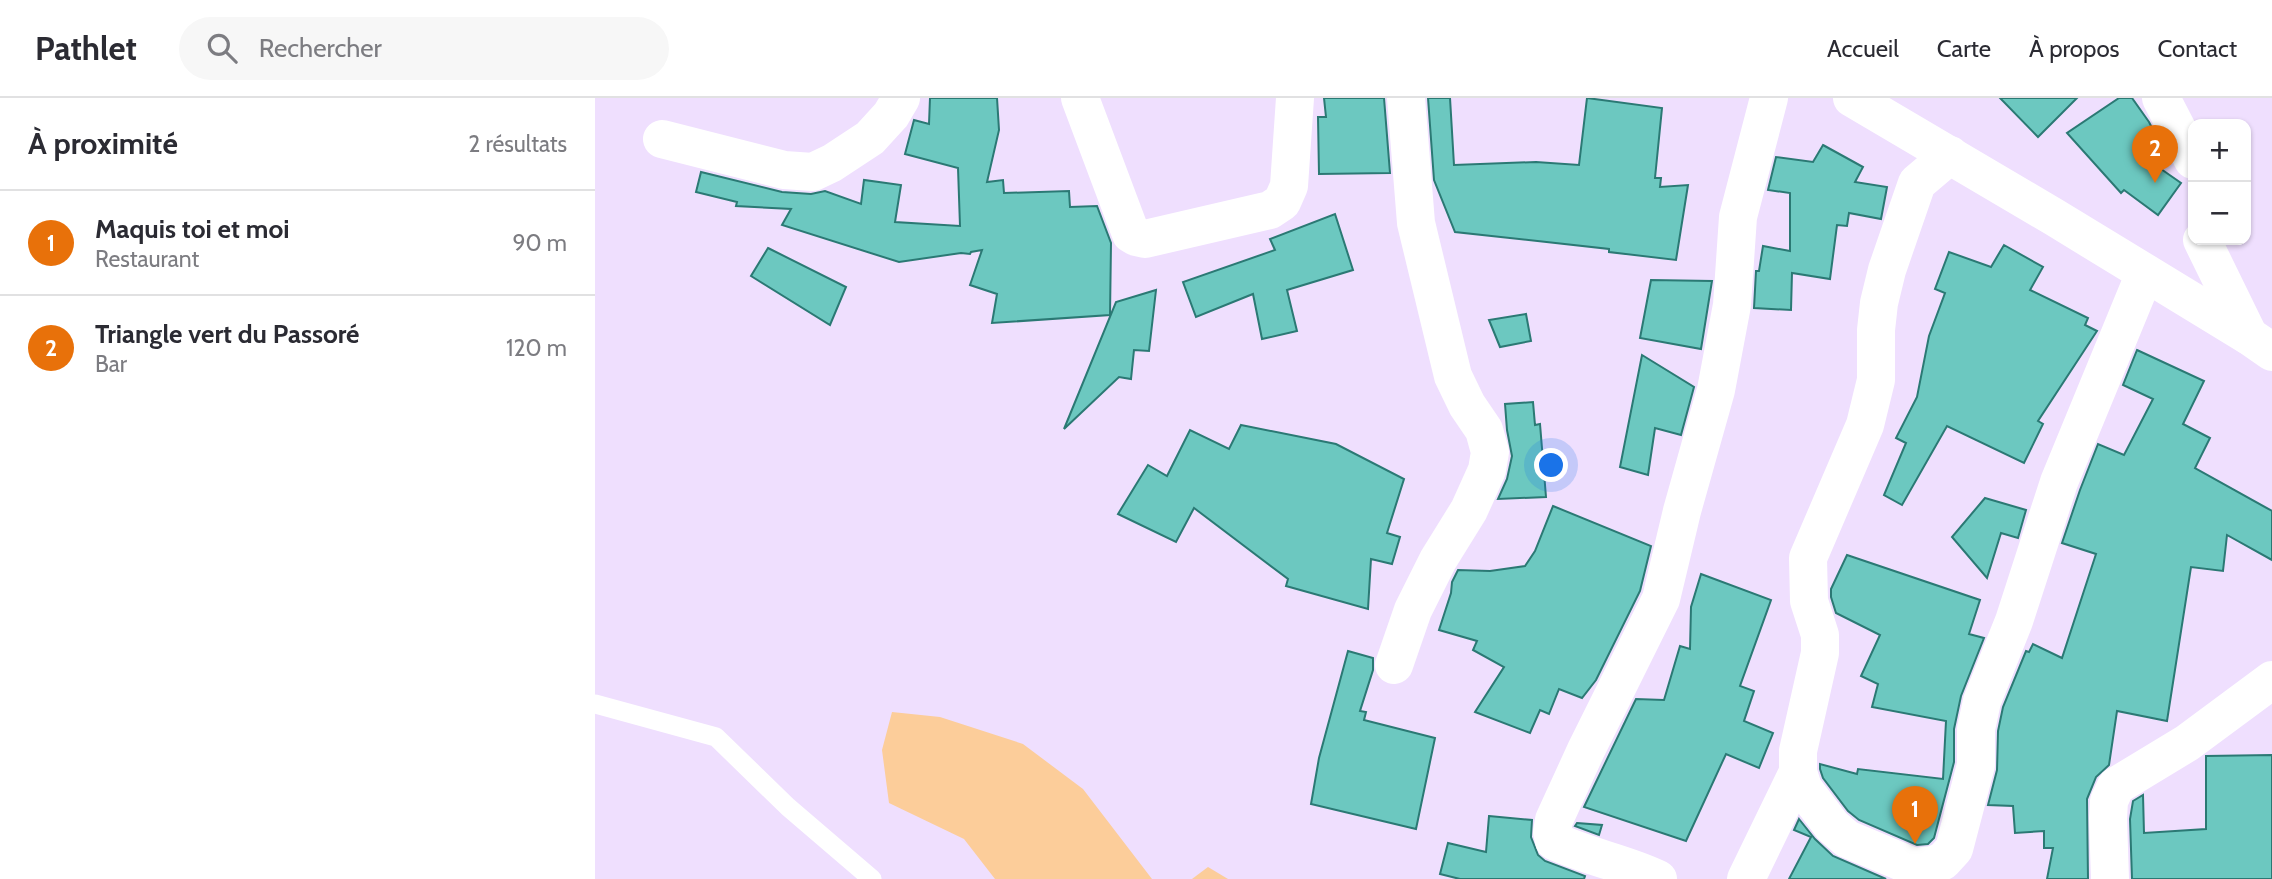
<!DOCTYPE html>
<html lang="fr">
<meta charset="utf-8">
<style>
:root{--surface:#fff;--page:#f7f7f7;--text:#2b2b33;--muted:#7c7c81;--line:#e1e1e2;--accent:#0f766e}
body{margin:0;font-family:Cabin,sans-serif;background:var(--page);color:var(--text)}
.controls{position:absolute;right:21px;top:21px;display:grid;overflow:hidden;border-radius:14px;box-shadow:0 2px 5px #0004}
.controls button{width:63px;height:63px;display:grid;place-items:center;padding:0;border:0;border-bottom:2px solid var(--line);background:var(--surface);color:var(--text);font:35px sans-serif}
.you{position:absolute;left:957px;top:368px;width:24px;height:24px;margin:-18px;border:5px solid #fff;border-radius:50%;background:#1a73e8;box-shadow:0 0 0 10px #1a73e833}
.badge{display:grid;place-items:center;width:46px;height:46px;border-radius:50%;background:var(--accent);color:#fff;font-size:23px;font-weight:700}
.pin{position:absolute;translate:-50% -58px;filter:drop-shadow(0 2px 4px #0008)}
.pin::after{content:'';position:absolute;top:37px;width:24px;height:21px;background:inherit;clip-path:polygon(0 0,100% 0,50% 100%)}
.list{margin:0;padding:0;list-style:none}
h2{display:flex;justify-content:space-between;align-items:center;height:91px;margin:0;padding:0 28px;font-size:30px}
h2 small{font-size:23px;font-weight:400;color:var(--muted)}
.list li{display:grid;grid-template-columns:46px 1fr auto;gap:21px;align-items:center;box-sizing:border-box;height:105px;padding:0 28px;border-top:2px solid var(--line)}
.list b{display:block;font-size:26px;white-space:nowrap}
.list p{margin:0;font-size:23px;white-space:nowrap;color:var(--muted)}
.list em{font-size:23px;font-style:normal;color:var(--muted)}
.icon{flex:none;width:38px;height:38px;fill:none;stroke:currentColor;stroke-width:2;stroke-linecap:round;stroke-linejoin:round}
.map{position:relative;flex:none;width:1677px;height:781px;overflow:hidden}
header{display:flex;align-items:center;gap:42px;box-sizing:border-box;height:98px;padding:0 35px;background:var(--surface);border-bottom:2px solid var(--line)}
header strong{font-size:33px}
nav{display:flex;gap:38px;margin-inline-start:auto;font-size:24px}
.search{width:490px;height:63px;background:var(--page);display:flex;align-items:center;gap:18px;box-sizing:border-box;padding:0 24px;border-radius:38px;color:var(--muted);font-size:26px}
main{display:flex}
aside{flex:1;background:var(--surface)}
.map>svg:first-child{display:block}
.green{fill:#fccd9a}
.building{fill:#6cc8c0;stroke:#2b7974;stroke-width:2}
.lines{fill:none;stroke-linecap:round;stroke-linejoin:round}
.service{stroke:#fff;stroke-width:19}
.minor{stroke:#fff;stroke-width:38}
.tertiary{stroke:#fff;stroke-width:38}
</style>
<header>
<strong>Pathlet</strong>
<div class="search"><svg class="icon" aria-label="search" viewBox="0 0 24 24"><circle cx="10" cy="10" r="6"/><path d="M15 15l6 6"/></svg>Rechercher</div>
<nav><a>Accueil</a><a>Carte</a><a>À propos</a><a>Contact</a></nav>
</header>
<main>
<aside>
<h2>À proximité<small>2 résultats</small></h2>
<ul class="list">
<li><span class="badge" style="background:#e8710a">1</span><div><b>Maquis toi et moi</b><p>Restaurant</p></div><em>90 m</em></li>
<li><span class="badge" style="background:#e8710a">2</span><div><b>Triangle vert du Passoré</b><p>Bar</p></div><em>120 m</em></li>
</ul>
</aside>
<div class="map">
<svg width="1677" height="781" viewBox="0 0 1677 781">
<rect width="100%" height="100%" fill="#efdffe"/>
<g class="green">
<polygon points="297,614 345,619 428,646 488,691 557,781 400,781 369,741 294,705 287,652"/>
<polygon points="613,769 633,781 597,781"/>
</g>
<g class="building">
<polygon points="335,0 402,0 404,32 392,84 408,82 409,95 474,93 475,109 502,108 516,145 515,217 397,225 402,196 375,187 387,152 376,154 375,156 366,155 304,164 187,127 196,111 141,108 142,104 101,94 106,74 187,94 216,96 230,93 266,106 269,82 306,87 300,124 365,128 363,70 310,56 319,22 334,26"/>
<polygon points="729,0 789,0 795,75 724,76 723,19 731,19"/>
<polygon points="833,0 855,0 859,67 941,64 984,67 992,0 1067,10 1060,80 1066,80 1065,89 1093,87 1081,162 1014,154 1014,151 860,134 839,82"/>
<polygon points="1405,0 1482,0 1443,39"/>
<polygon points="1524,0 1537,0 1554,24 1575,64 1566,71 1586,85 1563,117 1529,92 1526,95 1472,35"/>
<polygon points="1228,47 1268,69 1260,84 1292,89 1286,121 1254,115 1252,128 1242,127 1235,181 1197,175 1196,212 1159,210 1161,173 1164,173 1168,148 1195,153 1195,95 1173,92 1181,59 1218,64"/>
<polygon points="740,116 758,172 692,192 702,233 667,241 658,196 601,219 588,184 680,152 675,141"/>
<polygon points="1409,147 1448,169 1435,192 1493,220 1490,227 1502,233 1443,323 1448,326 1429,365 1352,328 1307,407 1289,397 1311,345 1301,340 1322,299 1334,238 1350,195 1340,191 1354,154 1396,169"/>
<polygon points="173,150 251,189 235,227 156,178"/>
<polygon points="1056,182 1117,183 1106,251 1045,240"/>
<polygon points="561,192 554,253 539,252 536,281 524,279 469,331 521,204"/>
<polygon points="931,216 936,243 905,249 894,222"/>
<polygon points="1542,252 1609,283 1588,326 1615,340 1600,370 1677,413 1677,462 1632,437 1628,473 1596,469 1572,623 1522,613 1514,667 1501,679 1492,701 1493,781 1452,781 1458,750 1449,750 1449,733 1420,735 1418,708 1393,707 1402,672 1403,633 1408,609 1431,553 1434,554 1438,546 1467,560 1501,456 1467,445 1485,392 1503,346 1529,357 1558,301 1528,287"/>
<polygon points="1047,257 1099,289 1086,337 1060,330 1053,377 1025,369"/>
<polygon points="938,304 940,327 945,326 951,399 903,401 912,381 917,358 912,332 910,306"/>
<polygon points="646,327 741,346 809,381 792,435 805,439 797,466 776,461 773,511 691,488 693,481 599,410 581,444 523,416 553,367 572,378 595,332 634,351"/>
<polygon points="1390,400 1431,412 1423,440 1406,435 1392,480 1357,439"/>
<polygon points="958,408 1056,448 1045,493 1001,582 987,600 964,591 954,616 945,612 935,635 880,614 909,569 878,552 882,543 844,532 856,495 857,484 863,472 895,473 930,468 940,453"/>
<polygon points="1252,457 1385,502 1374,536 1389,540 1366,598 1359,631 1359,664 1339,740 1333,746 1322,747 1264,722 1253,713 1228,680 1225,671 1225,666 1262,676 1263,671 1348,681 1351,623 1277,609 1283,586 1266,578 1285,537 1241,515 1236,499 1236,491"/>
<polygon points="1106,476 1176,502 1145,588 1159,593 1149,623 1178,635 1164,670 1131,656 1091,743 989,709 1041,601 1069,602 1085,548 1095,551 1096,509"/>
<polygon points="753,553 778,560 778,572 765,613 771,614 769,622 840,640 821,731 716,706 724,660"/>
<polygon points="1677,657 1677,781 1537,781 1535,721 1538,703 1548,697 1549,735 1611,731 1611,658"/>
<polygon points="894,718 937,722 936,739 943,757 950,763 990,778 989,781 865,781 845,776 853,745 891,754"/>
<polygon points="1204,721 1220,741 1238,758 1291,781 1194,781 1216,739 1199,732"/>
<polygon points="982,725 1007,727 1004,737 980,728"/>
</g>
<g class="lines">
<polyline class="service" points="0,606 121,639 193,709 277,781"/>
<g class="minor">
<polyline points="485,0 536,136 541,139 550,141 675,112 687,104 694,88 700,0"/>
<polyline points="1566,0 1598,62"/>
<polyline points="67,41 189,72 218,74 237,65 275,40 296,17 306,0"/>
<polyline points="1355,57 1322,85 1292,172 1284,205 1281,232 1281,282 1270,327 1213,460 1214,503 1225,537 1225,555 1203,653 1203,674 1208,690 1237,728 1252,741 1319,769 1338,767 1348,763 1359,751 1381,667 1381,631 1387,603 1419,523 1464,384 1550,175"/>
<polyline points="1607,142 1654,238"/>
<polyline points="799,567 818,512 843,462 874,412 892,372 895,354 889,332 872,307 858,278 821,125 811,0"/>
<path d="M1063,781C1030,765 993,759 959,743L957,734L959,722L991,652L1066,501L1087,413L1121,292L1137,207L1143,119L1174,0"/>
<polyline points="1151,781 1203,674"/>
<polyline points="1515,781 1513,721 1514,703 1521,688 1592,645 1677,582"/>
</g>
<polyline class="tertiary" points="1257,0 1459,119 1654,238 1677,254"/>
</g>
</svg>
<div class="controls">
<button>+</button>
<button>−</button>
</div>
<div class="you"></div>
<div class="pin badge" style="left:1320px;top:746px;background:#e8710a">1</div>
<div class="pin badge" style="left:1560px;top:85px;background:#e8710a">2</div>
</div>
</main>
